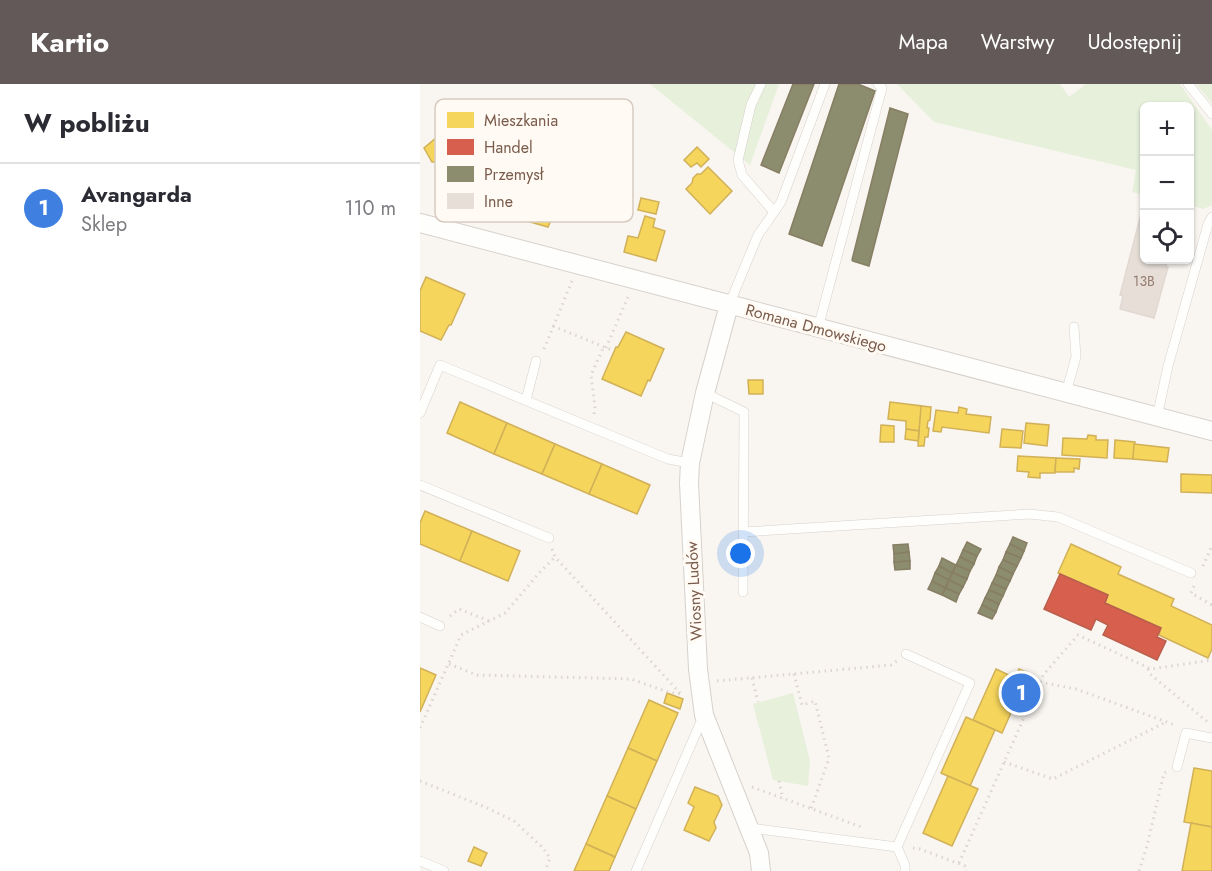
<!DOCTYPE html>
<html lang="pl">
<meta charset="utf-8">
<style>
:root{--surface:#fff;--page:#f2f2f3;--text:#2b2b33;--muted:#7c7c81;--line:#e1e1e2;--accent:#625958}
body{margin:0;font-family:Jost,sans-serif;background:var(--page);color:var(--text)}
.controls{position:absolute;right:18px;top:18px;display:grid;overflow:hidden;border-radius:9px;box-shadow:0 2px 4px #0004}
.controls button{width:54px;height:54px;display:grid;place-items:center;padding:0;border:0;border-bottom:2px solid var(--line);background:var(--surface);color:var(--text);font:30px sans-serif}
.you{position:absolute;left:321px;top:470px;width:21px;height:21px;margin:-15px;border:4px solid #fff;border-radius:50%;background:#1a73e8;box-shadow:0 0 0 9px #1a73e833}
.badge{display:grid;place-items:center;width:39px;height:39px;border-radius:50%;background:var(--accent);color:#fff;font-size:20px;font-weight:700}
.pin{position:absolute;translate:-50% -50%;border:3px solid #fff;box-shadow:0 2px 6px #0006}
.list{margin:0;padding:0;list-style:none}
h2{display:flex;justify-content:space-between;align-items:center;height:78px;margin:0;padding:0 24px;font-size:26px}
h2 small{font-size:20px;font-weight:400;color:var(--muted)}
.list li{display:grid;grid-template-columns:39px 1fr auto;gap:18px;align-items:center;box-sizing:border-box;height:90px;padding:0 24px;border-top:2px solid var(--line)}
.list b{display:block;font-size:22px;white-space:nowrap}
.list p{margin:0;font-size:20px;white-space:nowrap;color:var(--muted)}
.list em{font-size:20px;font-style:normal;color:var(--muted)}
.icon{flex:none;width:33px;height:33px;fill:none;stroke:currentColor;stroke-width:2;stroke-linecap:round;stroke-linejoin:round}
.map{position:relative;flex:none;width:792px;height:787px;overflow:hidden}
header{display:flex;align-items:center;gap:36px;box-sizing:border-box;height:84px;padding:0 30px;background:var(--accent);color:#fff}
header strong{font-size:28px}
nav{display:flex;gap:33px;margin-inline-start:auto;font-size:21px}
main{display:flex}
aside{flex:1;background:var(--surface)}
.map>svg:first-child{display:block}
.green{fill:#e7f0db}
.homes{fill:#f6d55c;stroke:#d1b158;stroke-width:1.5}
.shops{fill:#d6604d;stroke:#ba5f4d;stroke-width:1.5}
.industry{fill:#8c8c6e;stroke:#877e64;stroke-width:1.5}
.building{fill:#e6ded7;stroke:#e2d8d2;stroke-width:1.5}
.lines{fill:none;stroke-linecap:round;stroke-linejoin:round}
.lane-casing{stroke:#d7d1cb;stroke-width:10}
.street-casing{stroke:#d7d1cb;stroke-width:20}
.path{stroke:#dcd5d0;stroke-width:3;stroke-dasharray:1.5 4.5;stroke-linecap:butt}
.lane{stroke:#fefefd;stroke-width:9}
.street{stroke:#fefefd;stroke-width:18}
.labels{text-anchor:middle;dominant-baseline:central;stroke-width:6;stroke-linejoin:round;paint-order:stroke}
.number-label{font-size:14px;fill:#977e72}
.street-label{font-size:16px;fill:#7a5c4d;stroke:#fffaf3}
.key{fill:#fffaf3;stroke:#d7cbc1;stroke-width:1.5}
.key-label{font-size:16px;fill:#7a5c4d}
</style>
<header>
<strong>Kartio</strong>
<nav><a>Mapa</a><a>Warstwy</a><a>Udostępnij</a></nav>
</header>
<main>
<aside>
<h2>W pobliżu<small></small></h2>
<ul class="list">
<li><span class="badge" style="background:#3f7fe0">1</span><div><b>Avangarda</b><p>Sklep</p></div><em>110 m</em></li>
</ul>
</aside>
<div class="map">
<svg width="792" height="787" viewBox="0 0 792 787">
<rect width="100%" height="100%" fill="#f9f5f0"/>
<g class="green">
<polygon points="230,0 359,0 330,81"/>
<polygon points="477,0 640,0 649,13 666,0 760,0 792,46 792,121 783,125 770,121 770,22 724,22 724,111 712,108 716,86 514,38"/>
<polygon points="776,0 792,0 792,19"/>
<polygon points="373,609 390,677 388,702 353,696 333,620"/>
</g>
<g class="homes">
<polygon points="36,37 44,48 33,56 37,62 18,78 12,78 4,64"/>
<polygon points="277,63 289,75 281,83 277,79 271,83 264,76"/>
<polygon points="288,83 312,107 290,130 266,105 272,99 273,94 277,90 281,90"/>
<polygon points="102,102 109,104 107,109 119,112 116,123 134,129 128,143 82,130 90,104 100,107"/>
<polygon points="221,114 239,118 236,130 218,126"/>
<polygon points="225,132 235,135 233,143 245,147 236,177 204,168 208,152 218,154"/>
<polygon points="6,193 45,210 31,241 29,241 21,256 0,247 0,207"/>
<polygon points="206,248 244,265 230,297 228,296 221,312 182,295 196,263 198,263"/>
<polygon points="328,296 343,296 343,310 329,310"/>
<polygon points="40,318 87,339 74,370 27,349"/>
<polygon points="470,318 502,322 499,347 486,345 486,337 468,335"/>
<polygon points="501,322 511,323 510,336 508,337 507,344 509,344 508,353 505,353 504,362 498,362"/>
<polygon points="539,323 547,325 546,330 571,333 569,349 522,343 521,348 513,347 516,326 538,329"/>
<polygon points="87,339 135,360 122,390 74,370"/>
<polygon points="606,339 629,341 627,362 604,359"/>
<polygon points="461,341 474,342 474,358 460,358"/>
<polygon points="486,345 499,347 498,357 485,355"/>
<polygon points="582,345 603,347 601,364 580,363"/>
<polygon points="668,351 676,352 676,356 688,356 687,374 642,371 643,354 667,355"/>
<polygon points="695,356 715,358 713,375 694,374"/>
<polygon points="135,360 182,380 169,410 122,390"/>
<polygon points="714,360 749,364 747,378 713,375"/>
<polygon points="598,372 636,374 635,389 620,389 620,394 608,393 609,388 597,387"/>
<polygon points="636,374 660,375 659,385 654,384 654,388 635,388"/>
<polygon points="182,380 230,401 217,430 169,410"/>
<polygon points="761,390 792,391 792,409 761,408"/>
<polygon points="5,427 52,447 40,477 0,460 0,439"/>
<polygon points="52,447 100,467 88,497 40,477"/>
<polygon points="651,460 701,483 698,490 754,515 751,522 792,541 792,565 788,574 739,551 741,544 685,519 688,511 638,489"/>
<polygon points="0,584 16,591 0,628"/>
<polygon points="576,585 595,594 599,585 613,591 609,599 605,597 582,649 553,636"/>
<polygon points="247,609 263,615 260,625 244,619"/>
<polygon points="229,616 258,629 237,677 208,664"/>
<polygon points="546,633 575,646 550,702 521,689"/>
<polygon points="208,664 237,677 216,725 187,712"/>
<polygon points="774,684 792,687 792,743 764,738"/>
<polygon points="528,692 558,705 532,762 503,749"/>
<polygon points="275,703 298,712 302,721 294,738 296,744 289,757 264,746 274,723 268,719"/>
<polygon points="187,712 216,725 195,773 166,760"/>
<polygon points="771,739 792,743 792,787 762,787"/>
<polygon points="166,760 195,773 189,787 154,787"/>
<polygon points="54,763 67,769 61,782 48,777"/>
</g>
<polygon class="shops" points="640,490 688,511 685,519 741,544 737,553 746,557 737,576 683,551 688,541 676,535 671,546 624,525"/>
<g class="industry">
<polygon points="373,0 394,0 359,89 341,81"/>
<polygon points="419,0 438,0 455,7 402,162 369,150"/>
<polygon points="470,24 488,30 449,182 433,177 432,176"/>
<polygon points="593,453 607,459 604,467 590,460"/>
<polygon points="547,458 561,465 557,472 543,466"/>
<polygon points="488,460 489,468 474,470 473,461"/>
<polygon points="590,460 604,467 601,474 586,468"/>
<polygon points="543,466 557,472 554,480 540,473"/>
<polygon points="489,468 490,477 474,478 474,470"/>
<polygon points="586,468 601,474 597,482 583,476"/>
<polygon points="540,473 554,480 550,487 536,481"/>
<polygon points="522,474 536,481 532,489 519,482"/>
<polygon points="583,476 597,482 593,490 579,483"/>
<polygon points="490,477 490,485 475,486 474,478"/>
<polygon points="536,481 550,487 547,495 533,489"/>
<polygon points="519,482 532,489 529,496 515,489"/>
<polygon points="579,483 593,490 590,497 576,491"/>
<polygon points="515,489 529,496 525,504 512,497"/>
<polygon points="533,489 547,495 543,503 529,496"/>
<polygon points="576,491 590,497 586,505 572,499"/>
<polygon points="529,496 543,503 539,510 526,504"/>
<polygon points="512,497 525,504 522,511 508,505"/>
<polygon points="572,499 586,505 583,512 569,506"/>
<polygon points="526,504 539,510 536,518 522,511"/>
<polygon points="569,506 583,512 579,520 565,514"/>
<polygon points="565,514 579,520 576,528 562,521"/>
<polygon points="562,521 576,528 572,535 558,529"/>
</g>
<polygon class="building" points="720,134 724,135 724,176 747,176 746,183 748,183 734,234 700,225 703,212 700,211"/>
<g class="lines">
<defs>
<g id="lane">
<polyline points="341,0 331,21 318,76 322,91 354,128"/>
<polyline points="768,0 792,30"/>
<polyline points="309,221 338,151 361,118 405,0"/>
<polyline points="398,244 462,4 458,0"/>
<polyline points="285,309 324,328 323,508"/>
<polyline points="646,309 656,273 654,243"/>
<polyline points="106,316 116,277"/>
<polyline points="0,329 20,281 248,375 270,379"/>
<polyline points="737,333 748,282 788,140 792,133"/>
<polyline points="0,401 129,454"/>
<polyline points="323,448 609,430 638,433 771,489"/>
<polyline points="0,533 20,542"/>
<polyline points="757,683 766,649 792,654"/>
<polyline points="330,744 477,763 485,781 485,787"/>
<polyline points="477,763 550,599 486,570"/>
<polyline points="0,777 24,787"/>
<polyline points="216,787 283,633"/>
</g>
<g id="street">
<polyline points="0,139 792,347"/>
<polyline points="309,221 285,309 270,379 269,399 278,585 284,631 339,769 341,787"/>
</g>
</defs>
<use href="#lane" class="lane-casing"/>
<use href="#street" class="street-casing"/>
<g class="path">
<polyline points="133,242 194,267"/>
<polyline points="186,264 208,213"/>
<polyline points="124,265 152,197"/>
<polyline points="174,330 175,323 171,291 184,262"/>
<polyline points="132,465 135,473 260,609"/>
<polyline points="783,482 792,462"/>
<polyline points="774,502 771,509 792,521"/>
<polyline points="30,532 39,525 69,537"/>
<polyline points="29,580 57,591 211,595 251,609 264,610"/>
<polyline points="728,585 730,590 790,640"/>
<polyline points="374,590 382,621 395,617 409,674 391,725"/>
<polyline points="332,594 338,618"/>
<polyline points="297,597 471,581 477,577"/>
<polyline points="620,598 656,605 755,641"/>
<polyline points="0,644 41,551 85,529 120,488 135,473"/>
<polyline points="584,678 633,695 746,638"/>
<polyline points="0,697 65,723 94,737 123,764 130,774 125,787"/>
<polyline points="359,697 363,715"/>
<polyline points="332,703 444,744"/>
<polyline points="493,764 500,765 545,782 546,787"/>
<polyline points="539,779 620,598 624,590 658,551 731,585 792,576"/>
<polyline points="719,787 727,762 744,689 746,688"/>
</g>
<use href="#lane" class="lane"/>
<use href="#street" class="street"/>
</g>
<g class="labels">
<g class="number-label">
<text x="724" y="197">13B</text>
</g>
<g class="street-label">
<text transform="translate(396 244) rotate(15)">Romana Dmowskiego</text>
<text transform="translate(274 507) rotate(-93)">Wiosny Ludów</text>
</g>
</g>
<rect x="15" y="15" width="198" height="123" rx="9" class="key"/>
<rect x="27" y="28" width="27" height="16" fill="#f6d55c"/>
<rect x="27" y="55" width="27" height="16" fill="#d6604d"/>
<rect x="27" y="82" width="27" height="16" fill="#8c8c6e"/>
<rect x="27" y="109" width="27" height="16" fill="#e6ded7"/>
<g class="key-label">
<text x="64" y="42">Mieszkania</text>
<text x="64" y="69">Handel</text>
<text x="64" y="96">Przemysł</text>
<text x="64" y="123">Inne</text>
</g>
</svg>
<div class="controls">
<button>+</button>
<button>−</button>
<button><svg class="icon" aria-label="locate" viewBox="0 0 24 24"><circle cx="12" cy="12" r="6"/><path d="M12 2v4M12 18v4M2 12h4M18 12h4"/></svg></button>
</div>
<div class="you"></div>
<div class="pin badge" style="left:601px;top:609px;background:#3f7fe0">1</div>
</div>
</main>
